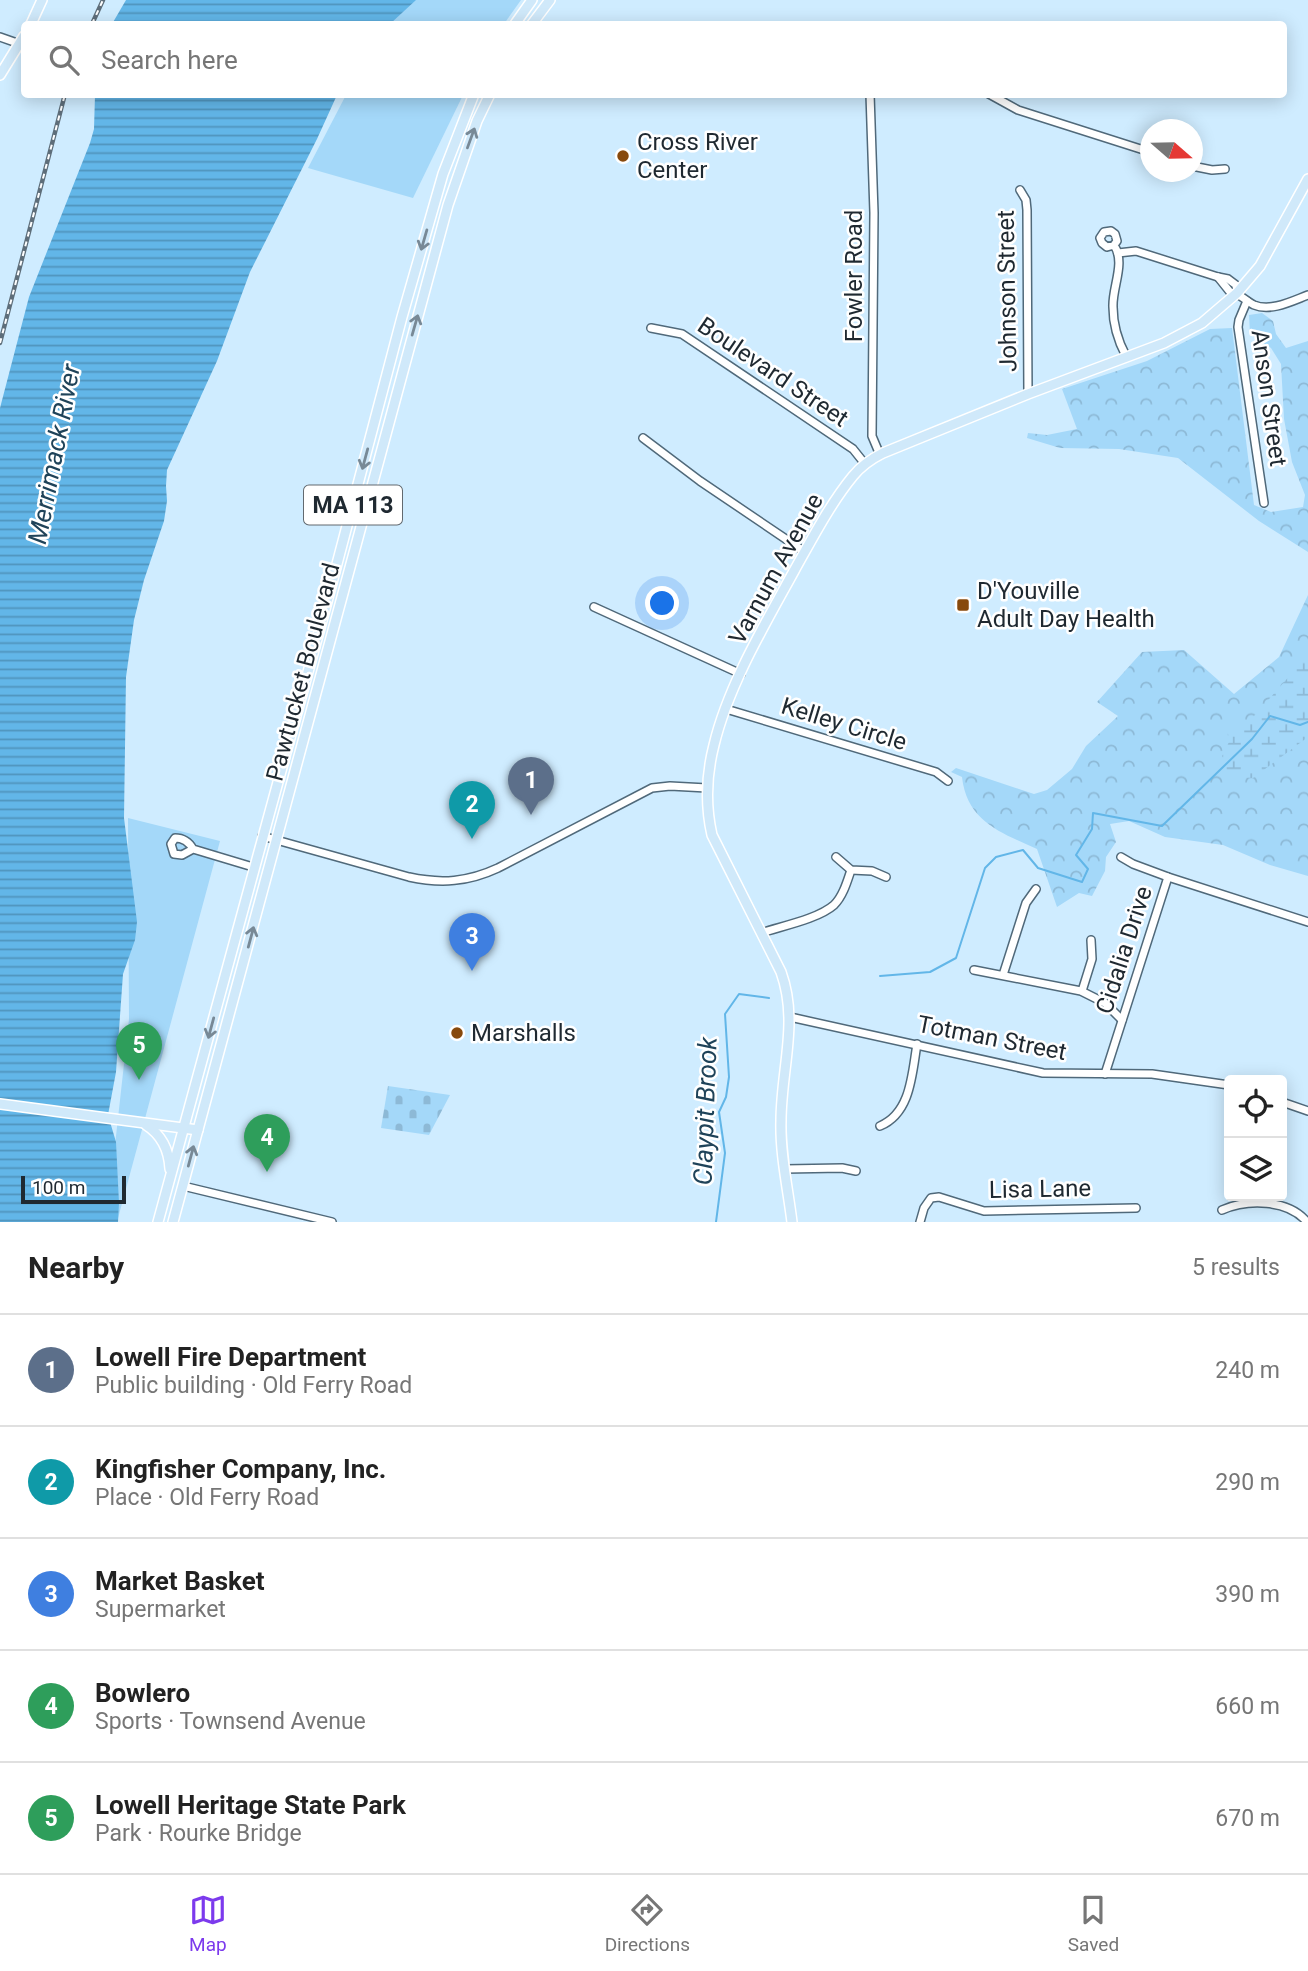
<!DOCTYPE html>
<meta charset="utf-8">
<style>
:root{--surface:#fff;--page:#f2f2f2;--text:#222;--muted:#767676;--line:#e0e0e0;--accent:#7c3aed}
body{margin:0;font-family:Roboto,sans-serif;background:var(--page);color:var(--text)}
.controls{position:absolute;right:21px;bottom:21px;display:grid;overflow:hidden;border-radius:7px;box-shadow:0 4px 18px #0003}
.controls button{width:63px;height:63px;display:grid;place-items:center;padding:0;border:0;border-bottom:2px solid var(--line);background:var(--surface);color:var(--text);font:35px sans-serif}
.compass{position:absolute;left:1140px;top:119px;width:63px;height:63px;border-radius:50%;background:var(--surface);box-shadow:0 4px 18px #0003;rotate:110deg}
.scale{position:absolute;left:21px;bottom:18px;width:105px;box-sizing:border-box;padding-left:7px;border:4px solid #1f2931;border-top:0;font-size:19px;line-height:24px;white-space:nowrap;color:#1f2931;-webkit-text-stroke:5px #fff;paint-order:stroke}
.you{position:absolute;left:663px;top:604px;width:24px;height:24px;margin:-18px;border:5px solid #fff;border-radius:50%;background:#1a73e8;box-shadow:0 0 0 10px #1a73e833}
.badge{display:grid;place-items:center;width:46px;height:46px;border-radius:50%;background:var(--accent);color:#fff;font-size:23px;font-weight:700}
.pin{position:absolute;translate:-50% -58px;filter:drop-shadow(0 2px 4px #0008)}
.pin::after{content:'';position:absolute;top:37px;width:24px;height:21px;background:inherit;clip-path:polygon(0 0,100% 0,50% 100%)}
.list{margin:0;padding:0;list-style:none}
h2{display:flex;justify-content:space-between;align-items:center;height:91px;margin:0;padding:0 28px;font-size:30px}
h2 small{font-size:23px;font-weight:400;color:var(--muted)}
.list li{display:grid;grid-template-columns:46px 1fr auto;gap:21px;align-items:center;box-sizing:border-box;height:112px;padding:0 28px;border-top:2px solid var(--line)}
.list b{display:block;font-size:26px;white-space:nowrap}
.list p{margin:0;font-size:23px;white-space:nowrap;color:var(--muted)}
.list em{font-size:23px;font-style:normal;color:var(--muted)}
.icon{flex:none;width:38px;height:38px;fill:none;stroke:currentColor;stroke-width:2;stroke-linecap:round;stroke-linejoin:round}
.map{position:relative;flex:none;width:1308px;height:1222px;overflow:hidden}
.search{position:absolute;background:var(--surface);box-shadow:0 4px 18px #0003;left:21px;right:21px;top:21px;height:77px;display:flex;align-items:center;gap:18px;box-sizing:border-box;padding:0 24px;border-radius:7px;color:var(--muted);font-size:26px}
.sheet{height:651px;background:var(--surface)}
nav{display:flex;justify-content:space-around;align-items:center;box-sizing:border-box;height:98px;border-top:2px solid var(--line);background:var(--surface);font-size:19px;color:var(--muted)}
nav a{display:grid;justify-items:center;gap:4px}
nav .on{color:var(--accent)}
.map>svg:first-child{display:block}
.forest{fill:url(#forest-crowns)}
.wetland{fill:url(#wetland-marsh)}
.cemetery{fill:url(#cemetery-stones)}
.park{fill:#a4d8f9}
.water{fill:url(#water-rules)}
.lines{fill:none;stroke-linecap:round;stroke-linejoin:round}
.stream{stroke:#62b6e8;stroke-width:2}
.minor-casing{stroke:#50697a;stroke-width:10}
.major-casing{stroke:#fff;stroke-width:12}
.minor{stroke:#fff;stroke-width:7}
.major{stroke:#d0e9fa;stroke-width:9}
.rail-casing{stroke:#5e6e7a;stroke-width:4.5}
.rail{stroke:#fff;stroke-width:2;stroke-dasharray:5;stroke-linecap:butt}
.oneway{stroke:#788996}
.poi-dot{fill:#87490c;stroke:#fff;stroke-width:2.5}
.labels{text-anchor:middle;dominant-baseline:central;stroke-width:5;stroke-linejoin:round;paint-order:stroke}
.shield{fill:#fff;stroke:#62696f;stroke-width:2}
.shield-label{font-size:23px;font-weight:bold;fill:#1f2931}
.poi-label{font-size:24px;fill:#1f2931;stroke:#fff;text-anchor:start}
.street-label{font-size:24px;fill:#1f2931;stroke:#fff}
.water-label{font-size:26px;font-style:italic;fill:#1f4359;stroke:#fff}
</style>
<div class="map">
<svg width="1308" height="1222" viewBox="0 0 1308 1222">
<defs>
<pattern id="forest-crowns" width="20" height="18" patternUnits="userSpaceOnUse" patternTransform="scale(1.75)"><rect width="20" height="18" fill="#a4d8f9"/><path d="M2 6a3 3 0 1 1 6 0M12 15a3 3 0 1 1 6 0" fill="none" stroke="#8db9d6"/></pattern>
<pattern id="wetland-marsh" width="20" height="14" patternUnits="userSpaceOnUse" patternTransform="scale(1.75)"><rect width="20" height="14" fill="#a4d8f9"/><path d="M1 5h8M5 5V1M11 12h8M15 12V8" fill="none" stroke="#8db9d6"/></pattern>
<pattern id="cemetery-stones" width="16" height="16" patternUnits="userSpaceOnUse" patternTransform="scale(1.75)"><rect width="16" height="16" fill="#a4d8f9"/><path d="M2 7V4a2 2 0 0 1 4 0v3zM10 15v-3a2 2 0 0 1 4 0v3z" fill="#8db9d6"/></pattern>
<pattern id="water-rules" width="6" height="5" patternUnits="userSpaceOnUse" patternTransform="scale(1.75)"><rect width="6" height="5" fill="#62b6e8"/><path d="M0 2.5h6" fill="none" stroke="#5094bd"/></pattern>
</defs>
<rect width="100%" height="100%" fill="#cfecff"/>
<g class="forest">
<polygon points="1262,313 1273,321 1276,334 1286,348 1308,341 1308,552 1259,521 1178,458 1119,449 1060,448 1027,438 1028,433 1047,435 1077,429 1062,389 1147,361 1210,329 1232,328 1254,505 1271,512 1303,507 1305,495 1292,462 1284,419 1281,364 1271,348 1250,334 1249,315"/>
<path d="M1308,595V876L1270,865L1223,845L1165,837L1129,821L1110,824L1116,842L1106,857L1105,871L1092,896L1079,893L1057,907L1037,849C1002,833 967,822 962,777L951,772L956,768L1034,794L1047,790L1072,769L1086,746L1118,716L1097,702L1142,652L1184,650L1234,694L1279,657Z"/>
</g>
<polygon class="wetland" points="1308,655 1308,737 1253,778 1228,776 1222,756 1230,740 1224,722 1246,725"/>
<polygon class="cemetery" points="388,1086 450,1095 429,1135 381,1128"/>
<g class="park">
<polygon points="412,0 521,0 504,24 389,24"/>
<polygon points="346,95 463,95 413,198 308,168"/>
<polygon points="128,818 220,841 117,1222 103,1222 112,1172 129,1019"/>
</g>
<g class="water">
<polygon points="126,0 416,0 390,24 112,24"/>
<polygon points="95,95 337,95 317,139 250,272 217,361 167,470 166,486 167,501 164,521 144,580 134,620 126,677 124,818 137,922 135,940 123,974 116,1072 108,1115 116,1142 119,1203 118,1222 0,1222 0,408 29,297 90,143 94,129"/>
</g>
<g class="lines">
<g class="stream">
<polyline points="880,976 930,972 956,958 985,868 996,857 1023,850 1038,868 1082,882 1088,869 1076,855 1092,829 1093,813 1162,826 1252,739 1270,716 1300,725 1308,722"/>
<polyline points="716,1222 725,1153 719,1112 726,1097 729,1077 725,1014 739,994 769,998"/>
</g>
<defs>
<g id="minor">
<polyline points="0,37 20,44"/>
<polyline points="870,94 874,213 872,436 880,455"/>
<polyline points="989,94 1018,110 1150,152"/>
<polyline points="1192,166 1212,170 1225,169"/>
<polyline points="1020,190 1026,200 1027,210 1028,394"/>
<path d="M1114,245L1117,241L1115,234L1111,231L1104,232L1100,238L1102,243L1107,247L1114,245C1126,263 1112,287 1113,307C1113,325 1118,341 1126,356"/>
<polyline points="1118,253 1136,251 1218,277 1228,279 1236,285 1237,293"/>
<path d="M1218,277L1230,292C1240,293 1245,301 1254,305C1271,312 1292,301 1308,295"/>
<polyline points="1247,301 1239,320 1238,327 1264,503"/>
<polyline points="651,328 682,334 853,449 865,464"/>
<polyline points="643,438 700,481 805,552"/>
<polyline points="594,607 741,674"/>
<polyline points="726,709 936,772 948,781"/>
<path d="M262,836L409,877C441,884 468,882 498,868L652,788L670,786L707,788"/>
<path d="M193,849C189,842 183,838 175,838L171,844L174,854L182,855L193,849L253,867"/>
<polyline points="836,857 851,870 872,871 886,877"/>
<polyline points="1121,857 1133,864 1168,877 1308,922"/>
<path d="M761,933C782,926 818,919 834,905C843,896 847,882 851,870"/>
<polyline points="974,970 1081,991 1105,1003 1122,1020"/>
<polyline points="1003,975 1026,903 1036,889"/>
<polyline points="1082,991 1092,959 1091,940"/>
<polyline points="790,1017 1043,1073 1152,1074 1229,1085"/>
<polyline points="1105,1074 1168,877"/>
<polyline points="1282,1102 1308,1111"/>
<path d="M880,1126C911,1113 912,1074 917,1044"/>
<polyline points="785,1169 842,1168 856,1171"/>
<polyline points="183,1186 332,1222"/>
<path d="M1222,1210C1247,1199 1288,1199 1307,1222"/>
<polyline points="920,1222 924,1208 931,1198 939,1197 984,1211 1136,1208"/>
</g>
<g id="major">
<polyline points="31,24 42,0"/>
<polyline points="515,24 532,0"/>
<polyline points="532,24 550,0"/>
<polyline points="0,75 24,36"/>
<polyline points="0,1104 198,1130"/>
<path d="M146,1125C162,1135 169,1151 170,1169"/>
<polyline points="158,1222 323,617 402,317 443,174 474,94"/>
<polyline points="173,1222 448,205 477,121 490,94"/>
<path d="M792,1222C788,1189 780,1154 781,1121C781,1069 799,1022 781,972L712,835C705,804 706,776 714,745C728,686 765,624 794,571C812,539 830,504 853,476C861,466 871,459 883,453L1028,394L1164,343L1202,323L1237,293L1260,266L1308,179"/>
</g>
</defs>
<use href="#minor" class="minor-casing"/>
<use href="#major" class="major-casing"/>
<use href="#minor" class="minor"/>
<use href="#major" class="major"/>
<defs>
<g id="rail">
<polyline points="92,24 103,0"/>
<polyline points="0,343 65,94"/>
</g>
</defs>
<use href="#rail" class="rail-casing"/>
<use href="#rail" class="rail"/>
</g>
<defs><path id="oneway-shaft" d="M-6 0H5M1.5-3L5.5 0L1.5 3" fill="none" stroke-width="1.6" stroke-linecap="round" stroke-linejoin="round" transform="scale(1.75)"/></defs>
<g class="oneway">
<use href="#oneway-shaft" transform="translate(471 138) rotate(-70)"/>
<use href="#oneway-shaft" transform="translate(424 240) rotate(106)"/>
<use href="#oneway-shaft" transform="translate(415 325) rotate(-74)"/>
<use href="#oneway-shaft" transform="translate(365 459) rotate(105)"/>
<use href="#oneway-shaft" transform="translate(251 937) rotate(-75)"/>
<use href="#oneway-shaft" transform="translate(211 1028) rotate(105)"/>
<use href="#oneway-shaft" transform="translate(191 1156) rotate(-75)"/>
</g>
<g class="poi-dot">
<circle cx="623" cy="156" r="7"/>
<rect x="956" y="598" width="14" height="14" rx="3.5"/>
<circle cx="457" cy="1033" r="7"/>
</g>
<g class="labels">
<rect class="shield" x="304" y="485.5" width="98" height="39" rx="5"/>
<g class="shield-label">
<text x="353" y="505">MA 113</text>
</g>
<g class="poi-label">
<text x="637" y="142">Cross River<tspan x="637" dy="28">Center</tspan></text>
<text x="977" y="591">D'Youville<tspan x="977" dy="28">Adult Day Health</tspan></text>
<text x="471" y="1033">Marshalls</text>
</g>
<g class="street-label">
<text transform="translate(854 276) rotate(-90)">Fowler Road</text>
<text transform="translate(1007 291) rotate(-91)">Johnson Street</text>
<text transform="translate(773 372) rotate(34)">Boulevard Street</text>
<text transform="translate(1269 398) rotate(82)">Anson Street</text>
<text transform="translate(776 569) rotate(-61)">Varnum Avenue</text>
<text transform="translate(303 672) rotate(-75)">Pawtucket Boulevard</text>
<text transform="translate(844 724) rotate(17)">Kelley Circle</text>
<text transform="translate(1124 950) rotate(-72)">Cidalia Drive</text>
<text transform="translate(992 1038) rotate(11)">Totman Street</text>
<text transform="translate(1040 1189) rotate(-1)">Lisa Lane</text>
</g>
<g class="water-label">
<text transform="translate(54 454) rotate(-79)">Merrimack River</text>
<text transform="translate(705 1111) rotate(-88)">Claypit Brook</text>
</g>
</g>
</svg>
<div class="controls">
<button><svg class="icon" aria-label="locate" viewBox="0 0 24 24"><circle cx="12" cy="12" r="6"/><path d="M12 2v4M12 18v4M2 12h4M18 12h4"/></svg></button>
<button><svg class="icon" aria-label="layers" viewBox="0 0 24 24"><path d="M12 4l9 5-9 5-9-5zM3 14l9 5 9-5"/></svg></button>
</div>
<svg class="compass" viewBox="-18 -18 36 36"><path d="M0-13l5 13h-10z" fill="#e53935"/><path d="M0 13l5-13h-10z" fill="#767676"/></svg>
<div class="scale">100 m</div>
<div class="you"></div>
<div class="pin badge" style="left:531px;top:815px;background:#5c6f8a">1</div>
<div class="pin badge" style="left:472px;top:839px;background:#0f9aa8">2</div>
<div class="pin badge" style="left:472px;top:971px;background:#3f7fe0">3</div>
<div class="pin badge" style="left:267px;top:1172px;background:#2e9e5b">4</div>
<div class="pin badge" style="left:139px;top:1080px;background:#2e9e5b">5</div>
<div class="search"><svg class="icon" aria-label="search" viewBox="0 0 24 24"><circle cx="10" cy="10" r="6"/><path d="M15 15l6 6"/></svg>Search here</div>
</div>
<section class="sheet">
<h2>Nearby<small>5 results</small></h2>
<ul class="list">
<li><span class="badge" style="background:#5c6f8a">1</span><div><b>Lowell Fire Department</b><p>Public building · Old Ferry Road</p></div><em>240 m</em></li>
<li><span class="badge" style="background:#0f9aa8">2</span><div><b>Kingfisher Company, Inc.</b><p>Place · Old Ferry Road</p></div><em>290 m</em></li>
<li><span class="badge" style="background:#3f7fe0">3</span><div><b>Market Basket</b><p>Supermarket</p></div><em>390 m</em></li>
<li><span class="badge" style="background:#2e9e5b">4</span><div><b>Bowlero</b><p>Sports · Townsend Avenue</p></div><em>660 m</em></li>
<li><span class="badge" style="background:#2e9e5b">5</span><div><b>Lowell Heritage State Park</b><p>Park · Rourke Bridge</p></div><em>670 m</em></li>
</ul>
</section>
<nav>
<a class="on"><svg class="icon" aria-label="map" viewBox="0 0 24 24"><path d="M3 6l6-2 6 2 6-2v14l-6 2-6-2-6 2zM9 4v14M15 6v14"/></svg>Map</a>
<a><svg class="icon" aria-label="directions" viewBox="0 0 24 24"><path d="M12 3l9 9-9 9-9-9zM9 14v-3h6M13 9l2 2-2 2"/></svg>Directions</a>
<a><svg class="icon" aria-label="saved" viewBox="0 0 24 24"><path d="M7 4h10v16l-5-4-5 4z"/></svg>Saved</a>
</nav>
